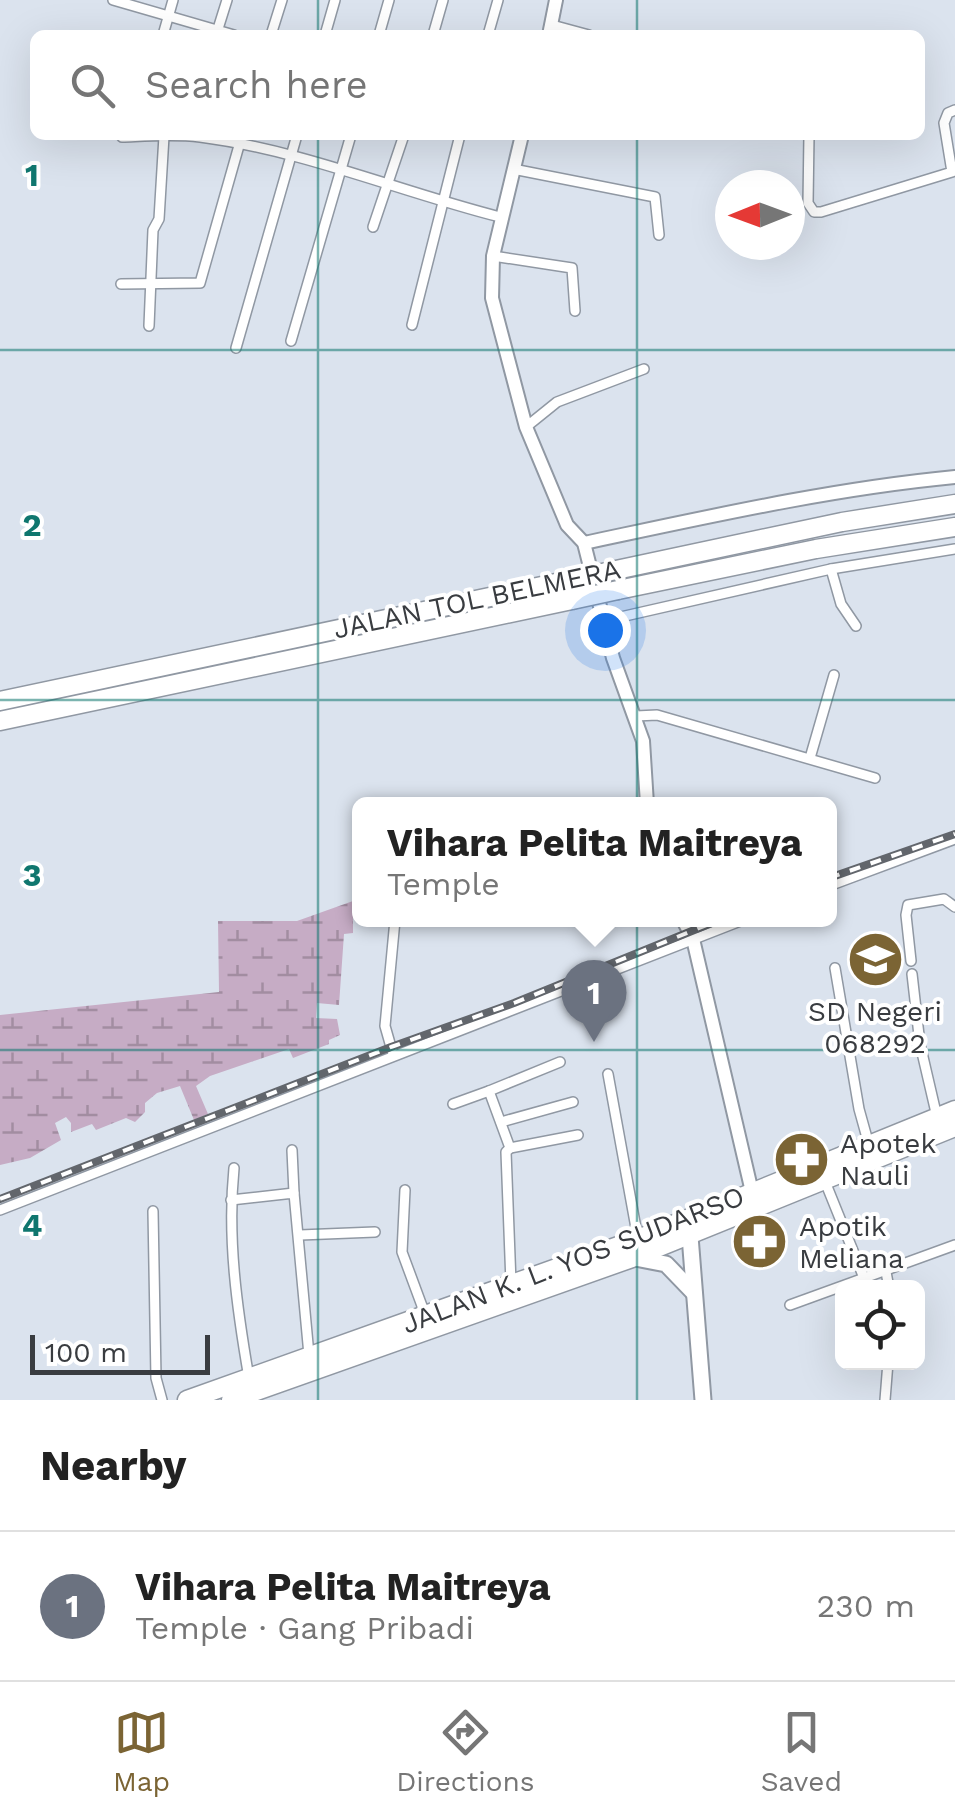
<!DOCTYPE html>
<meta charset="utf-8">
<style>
:root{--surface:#fff;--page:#f2f2f2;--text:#222;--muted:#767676;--line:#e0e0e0;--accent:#7b6434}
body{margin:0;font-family:"Work Sans",sans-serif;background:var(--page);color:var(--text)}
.controls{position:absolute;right:30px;bottom:30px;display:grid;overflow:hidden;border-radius:15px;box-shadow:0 10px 40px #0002}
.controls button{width:90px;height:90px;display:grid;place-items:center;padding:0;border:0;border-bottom:2px solid var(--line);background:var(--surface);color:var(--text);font:50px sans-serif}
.compass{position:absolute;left:715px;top:170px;width:90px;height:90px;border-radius:50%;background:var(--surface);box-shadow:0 10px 40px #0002;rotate:269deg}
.scale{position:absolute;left:30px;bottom:25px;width:180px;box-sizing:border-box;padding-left:10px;border:5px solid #393c40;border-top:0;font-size:28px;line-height:35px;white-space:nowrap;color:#393c40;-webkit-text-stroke:8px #fff;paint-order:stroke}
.you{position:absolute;left:605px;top:630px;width:35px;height:35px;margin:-25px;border:8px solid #fff;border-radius:50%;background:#1a73e8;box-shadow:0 0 0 15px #1a73e833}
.badge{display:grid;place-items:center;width:65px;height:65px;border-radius:50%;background:var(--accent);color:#fff;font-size:32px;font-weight:700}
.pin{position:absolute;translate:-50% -82px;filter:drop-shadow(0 2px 5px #0008)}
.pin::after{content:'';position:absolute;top:52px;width:35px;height:30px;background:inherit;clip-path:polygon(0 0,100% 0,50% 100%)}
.popup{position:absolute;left:352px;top:797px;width:485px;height:130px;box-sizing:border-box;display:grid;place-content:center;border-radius:15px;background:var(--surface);filter:drop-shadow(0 2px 8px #0005);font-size:32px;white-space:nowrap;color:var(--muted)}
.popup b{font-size:38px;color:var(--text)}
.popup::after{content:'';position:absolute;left:50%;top:100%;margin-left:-20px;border:20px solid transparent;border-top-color:var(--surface)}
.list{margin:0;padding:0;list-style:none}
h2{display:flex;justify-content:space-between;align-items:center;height:130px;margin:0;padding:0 40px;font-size:42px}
h2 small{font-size:32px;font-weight:400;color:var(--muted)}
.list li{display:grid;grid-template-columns:65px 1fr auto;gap:30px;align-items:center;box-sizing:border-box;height:150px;padding:0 40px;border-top:2px solid var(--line)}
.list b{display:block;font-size:38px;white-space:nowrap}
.list p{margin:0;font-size:32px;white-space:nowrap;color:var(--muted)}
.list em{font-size:32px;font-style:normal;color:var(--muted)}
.icon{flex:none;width:55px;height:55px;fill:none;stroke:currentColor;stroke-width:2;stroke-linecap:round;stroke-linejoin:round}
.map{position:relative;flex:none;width:955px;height:1400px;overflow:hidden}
.search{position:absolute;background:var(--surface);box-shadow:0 10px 40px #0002;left:30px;right:30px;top:30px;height:110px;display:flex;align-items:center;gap:25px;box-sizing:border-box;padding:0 35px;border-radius:15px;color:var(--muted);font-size:38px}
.sheet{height:280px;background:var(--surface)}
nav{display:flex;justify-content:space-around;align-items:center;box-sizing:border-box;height:140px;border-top:2px solid var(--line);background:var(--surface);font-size:28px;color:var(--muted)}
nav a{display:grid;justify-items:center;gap:5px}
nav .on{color:var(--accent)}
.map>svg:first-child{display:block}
.wetland{fill:url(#wetland-marsh)}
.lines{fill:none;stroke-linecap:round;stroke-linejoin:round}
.street-casing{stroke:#9098a3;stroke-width:12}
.secondary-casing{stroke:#9098a3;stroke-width:16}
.primary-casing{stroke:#9098a3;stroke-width:19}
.highway-casing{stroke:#9098a3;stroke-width:21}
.street{stroke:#fff;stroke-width:9}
.secondary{stroke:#fff;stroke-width:12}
.primary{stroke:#fff;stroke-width:15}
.highway{stroke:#fff;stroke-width:18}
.rail-casing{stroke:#62666c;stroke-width:8}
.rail{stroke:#fff;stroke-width:4;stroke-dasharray:11;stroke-linecap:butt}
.highway-bridge-casing{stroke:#9098a3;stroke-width:21;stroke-linecap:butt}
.highway-bridge{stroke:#fff;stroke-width:18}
.grid{fill:none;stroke:#0f766e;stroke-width:2.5;stroke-opacity:0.55}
.labels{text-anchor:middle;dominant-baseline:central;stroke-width:8;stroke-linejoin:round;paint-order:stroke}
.street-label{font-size:28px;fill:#393c40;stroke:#fff}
.poi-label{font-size:28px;fill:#393c40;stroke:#fff;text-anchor:start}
.grid-label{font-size:32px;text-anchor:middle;font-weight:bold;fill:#0f766e;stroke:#fff;stroke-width:8;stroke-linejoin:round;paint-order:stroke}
</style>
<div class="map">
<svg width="955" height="1400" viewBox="0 0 955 1400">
<defs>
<pattern id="wetland-marsh" width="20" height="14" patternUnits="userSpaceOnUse" patternTransform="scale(2.5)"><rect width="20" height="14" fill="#c6acc5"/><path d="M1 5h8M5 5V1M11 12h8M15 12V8" fill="none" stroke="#a28da1"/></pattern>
</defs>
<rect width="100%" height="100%" fill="#dbe3ee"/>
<polygon class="wetland" points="353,901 353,933 344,934 339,1005 317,1003 316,1018 337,1019 340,1035 329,1040 329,1044 293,1058 289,1049 210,1076 196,1086 208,1114 194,1120 180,1086 157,1093 145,1103 145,1112 135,1122 126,1118 96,1130 92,1124 71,1132 71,1123 66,1117 55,1123 61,1140 30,1158 0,1165 0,1015 219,992 218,921 297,921"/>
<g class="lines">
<defs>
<g id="street">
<polyline points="113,0 234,35"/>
<polyline points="552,25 589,35"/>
<polyline points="217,32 227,0"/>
<polyline points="163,35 173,0"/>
<polyline points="271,35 282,0"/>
<polyline points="325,35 335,0"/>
<polyline points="379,35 389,0"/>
<polyline points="433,35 443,0"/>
<polyline points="488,35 498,0"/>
<polyline points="809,135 808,203 814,212 821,212 952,172 944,123 948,113 955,110"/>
<path d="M122,137C148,136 174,134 200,137C302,150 401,192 500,217"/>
<polyline points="513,169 655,197 659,235"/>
<polyline points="373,227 404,135"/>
<polyline points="493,256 572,268 575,311"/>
<polyline points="121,284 200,283 242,135"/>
<polyline points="412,325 460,135"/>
<polyline points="149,326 153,230 159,219 164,136"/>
<polyline points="291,341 351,135"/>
<polyline points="236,348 297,135"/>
<polyline points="526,427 557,402 644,369"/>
<polyline points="831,569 841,604 856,626"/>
<polyline points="603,621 831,569 955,549"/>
<polyline points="636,716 657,715 875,778"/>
<polyline points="810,758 834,675"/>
<polyline points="829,886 955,839"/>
<polyline points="911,961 906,915 908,905 944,899 955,907"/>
<polyline points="835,968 859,1109 869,1145"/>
<polyline points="912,974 920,1044 937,1117"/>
<polyline points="393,1054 385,1026 395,920"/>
<polyline points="608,1074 638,1239"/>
<polyline points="453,1104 489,1091"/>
<polyline points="501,1122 573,1102"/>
<polyline points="510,1148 578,1135"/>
<polyline points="292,1150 294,1193"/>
<path d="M234,1168C227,1238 237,1309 249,1378"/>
<polyline points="824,1179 864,1278"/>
<polyline points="405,1190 402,1252 425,1314"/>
<polyline points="231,1200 294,1193 309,1355"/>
<polyline points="0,1210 743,920"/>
<polyline points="153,1211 156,1378 162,1400"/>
<polyline points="300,1235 375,1232"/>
<polyline points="886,1272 889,1288"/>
<polyline points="511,1283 506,1152 510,1148 489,1091 560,1062"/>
<polyline points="790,1305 955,1245"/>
<polyline points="885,1400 888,1362"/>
</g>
<g id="secondary">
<polyline points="549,35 556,0"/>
<polyline points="522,135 493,256 492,298 526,427 567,525 584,543 613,658 643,741 647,804"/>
<path d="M584,543C707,517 830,489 955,477"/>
<polyline points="683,920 693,939 752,1192"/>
</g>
<g id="primary">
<polyline points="690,1236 703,1400"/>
<polyline points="635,1258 666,1264 694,1293"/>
</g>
<g id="highway">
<polyline points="616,570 842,522 955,504"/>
<polyline points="618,590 816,549 955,527"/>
<polyline points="0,701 570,580"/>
<polyline points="0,721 572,600"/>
<polyline points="187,1400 638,1239 955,1110"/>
<polyline points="231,1400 632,1258 955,1127"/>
</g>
</defs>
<use href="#street" class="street-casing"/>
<use href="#secondary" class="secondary-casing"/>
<use href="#primary" class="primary-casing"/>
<use href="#highway" class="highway-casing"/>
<use href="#street" class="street"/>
<use href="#secondary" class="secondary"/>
<use href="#primary" class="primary"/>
<use href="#highway" class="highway"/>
<defs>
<g id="rail">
<polyline points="829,878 955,834"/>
<polyline points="0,1199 391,1047 514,1003 719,920"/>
</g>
</defs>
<use href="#rail" class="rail-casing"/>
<use href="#rail" class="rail"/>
<defs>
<g id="highway-bridge">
<polyline points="570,580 616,570"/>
<polyline points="572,600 618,590"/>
</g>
</defs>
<use href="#highway-bridge" class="highway-bridge-casing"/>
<use href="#highway-bridge" class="highway-bridge"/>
</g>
<path class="grid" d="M318,0V35M637,0V35M318,135V1400M637,135V1400M0,350H955M0,700H955M0,1050H955"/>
<defs>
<symbol id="school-disc" viewBox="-11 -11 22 22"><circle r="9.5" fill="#7b6434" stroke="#fff"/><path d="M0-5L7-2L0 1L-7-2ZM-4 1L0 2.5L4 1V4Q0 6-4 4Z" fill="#fff"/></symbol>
<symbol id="pharmacy-disc" viewBox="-11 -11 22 22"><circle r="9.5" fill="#7b6434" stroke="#fff"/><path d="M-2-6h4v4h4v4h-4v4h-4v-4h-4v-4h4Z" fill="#fff"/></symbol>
</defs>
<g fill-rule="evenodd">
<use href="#school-disc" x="844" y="928" width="63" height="63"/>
<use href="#pharmacy-disc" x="770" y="1128" width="63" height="63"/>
<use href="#pharmacy-disc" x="728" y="1210" width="63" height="63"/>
</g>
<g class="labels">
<g class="street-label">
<text transform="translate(477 599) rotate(-12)">JALAN TOL BELMERA</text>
<text transform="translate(573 1260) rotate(-21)">JALAN K. L. YOS SUDARSO</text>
</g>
<g class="poi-label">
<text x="875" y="1011" text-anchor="middle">SD Negeri<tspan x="875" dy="32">068292</tspan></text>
<text x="840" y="1143">Apotek<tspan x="840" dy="32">Nauli</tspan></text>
<text x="799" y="1226">Apotik<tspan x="799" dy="32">Meliana</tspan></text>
</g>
</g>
<g class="grid-label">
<text x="32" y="186">1</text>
<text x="32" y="536">2</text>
<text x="32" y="886">3</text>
<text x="32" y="1236">4</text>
</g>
</svg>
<div class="controls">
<button><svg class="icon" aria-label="locate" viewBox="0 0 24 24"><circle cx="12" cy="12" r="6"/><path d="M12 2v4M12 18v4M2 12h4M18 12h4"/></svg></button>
</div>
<svg class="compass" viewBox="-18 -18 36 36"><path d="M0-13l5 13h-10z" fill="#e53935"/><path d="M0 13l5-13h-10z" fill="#767676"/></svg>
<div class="scale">100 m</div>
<div class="you"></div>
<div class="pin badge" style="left:594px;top:1042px;background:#6b7280">1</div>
<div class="popup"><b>Vihara Pelita Maitreya</b>Temple</div>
<div class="search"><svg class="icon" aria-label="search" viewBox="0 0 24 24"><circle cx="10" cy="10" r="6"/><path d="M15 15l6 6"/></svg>Search here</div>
</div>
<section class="sheet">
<h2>Nearby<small></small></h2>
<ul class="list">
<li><span class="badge" style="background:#6b7280">1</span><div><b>Vihara Pelita Maitreya</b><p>Temple · Gang Pribadi</p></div><em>230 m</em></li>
</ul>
</section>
<nav>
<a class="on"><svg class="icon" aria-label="map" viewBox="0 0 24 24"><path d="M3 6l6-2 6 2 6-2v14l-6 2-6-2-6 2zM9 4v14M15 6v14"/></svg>Map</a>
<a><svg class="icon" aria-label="directions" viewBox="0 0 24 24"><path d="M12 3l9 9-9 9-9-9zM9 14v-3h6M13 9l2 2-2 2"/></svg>Directions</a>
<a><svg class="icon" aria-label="saved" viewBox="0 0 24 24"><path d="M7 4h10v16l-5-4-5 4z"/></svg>Saved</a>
</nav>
